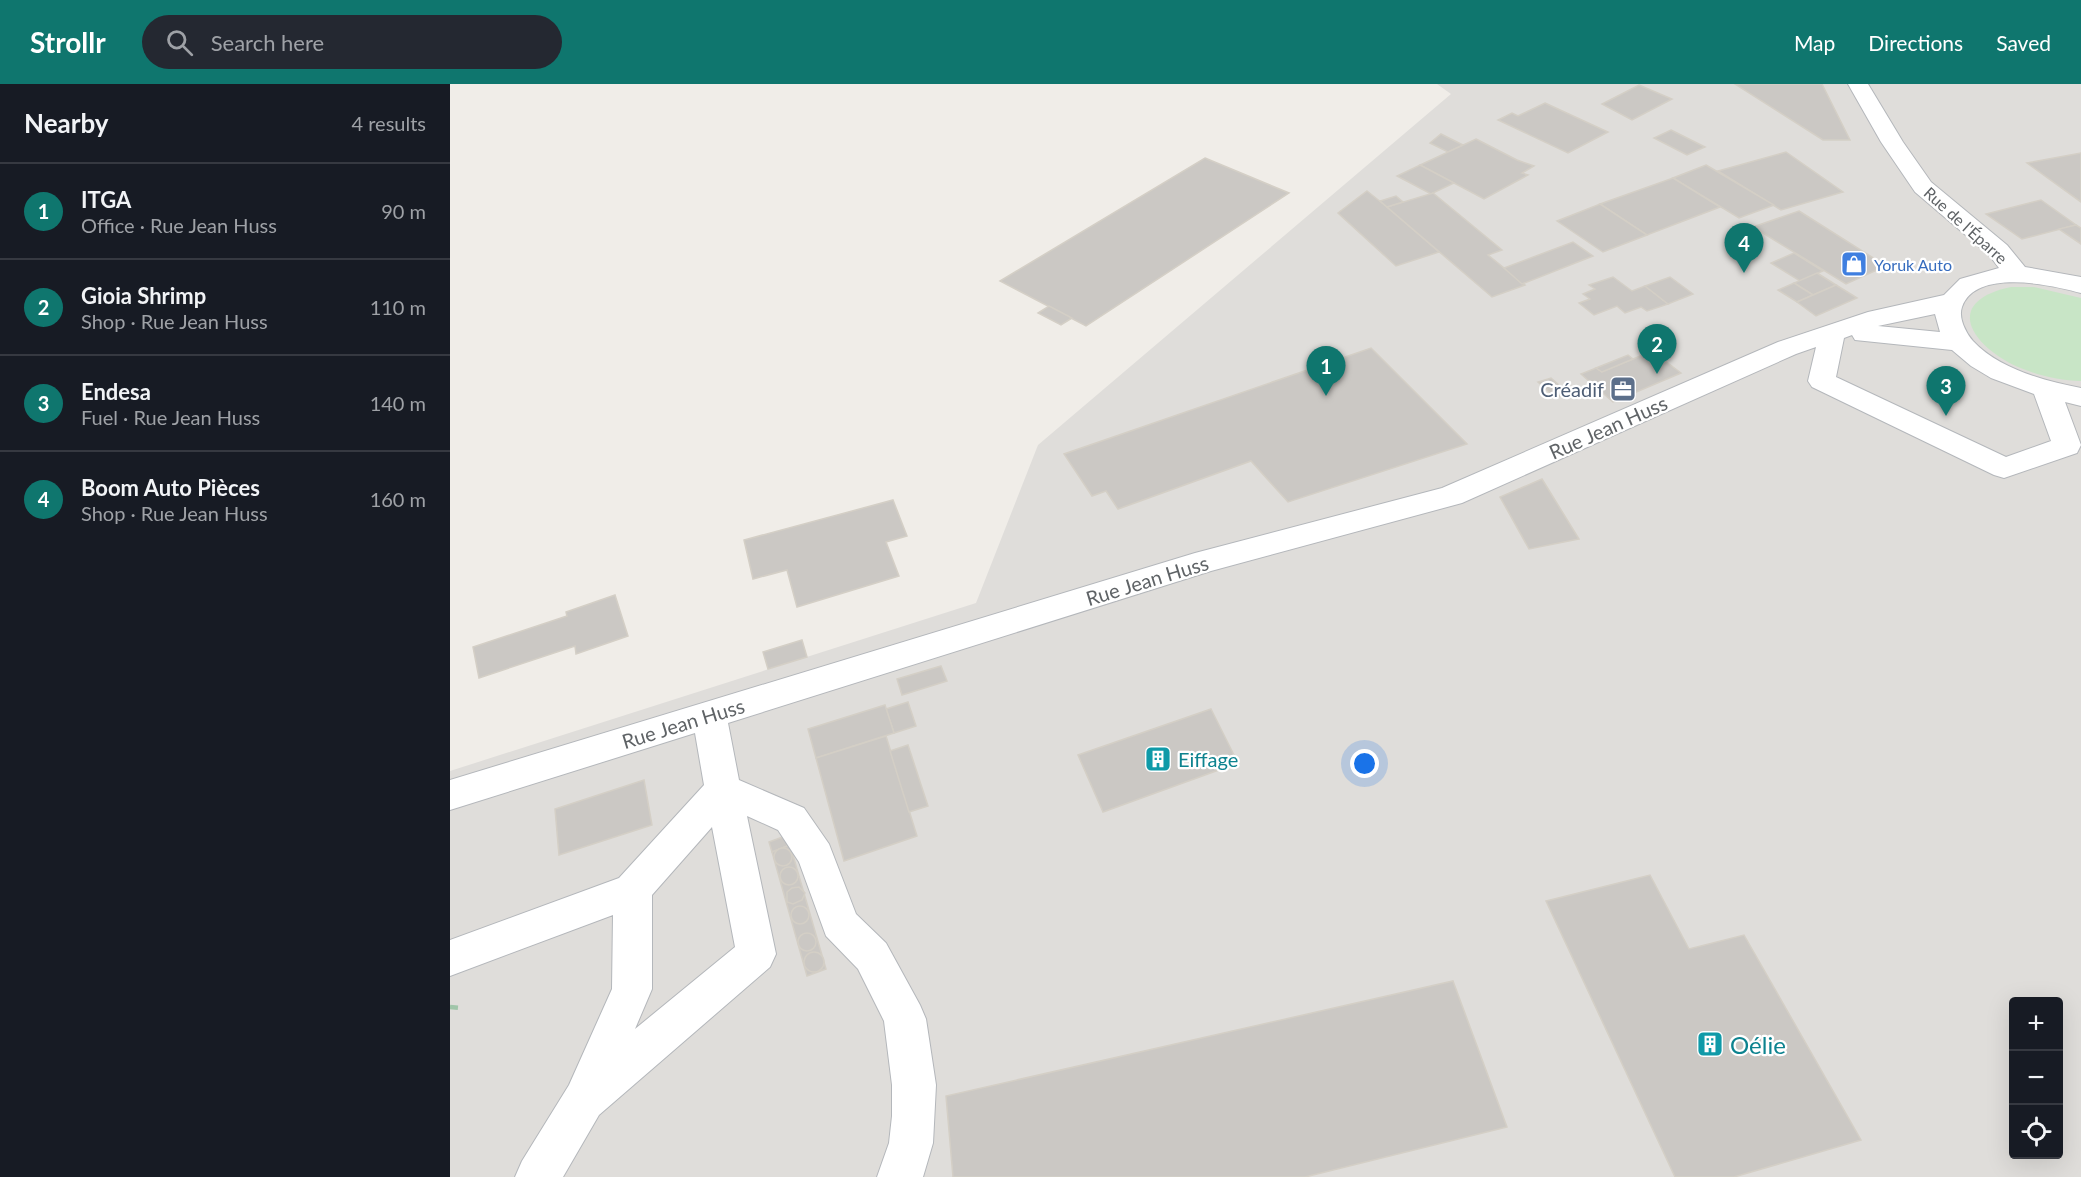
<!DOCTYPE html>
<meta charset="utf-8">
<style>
:root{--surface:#171b24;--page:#242831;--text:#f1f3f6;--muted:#9ea1a6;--line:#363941;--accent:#0f766e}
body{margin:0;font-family:Lato,sans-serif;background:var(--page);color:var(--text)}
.controls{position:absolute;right:18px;bottom:18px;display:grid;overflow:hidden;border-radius:6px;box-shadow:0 6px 24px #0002}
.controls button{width:54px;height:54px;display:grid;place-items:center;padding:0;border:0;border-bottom:2px solid var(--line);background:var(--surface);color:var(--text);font:30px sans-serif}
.you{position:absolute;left:915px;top:680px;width:21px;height:21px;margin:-15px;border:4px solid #fff;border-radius:50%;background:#1a73e8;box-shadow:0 0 0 9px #1a73e833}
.badge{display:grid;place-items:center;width:39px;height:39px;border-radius:50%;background:var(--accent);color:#fff;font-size:20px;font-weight:700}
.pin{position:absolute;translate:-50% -50px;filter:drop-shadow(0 2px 3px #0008)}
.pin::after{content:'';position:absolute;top:32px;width:21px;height:18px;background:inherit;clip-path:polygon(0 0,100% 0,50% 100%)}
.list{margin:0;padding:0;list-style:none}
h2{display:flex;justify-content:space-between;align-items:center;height:78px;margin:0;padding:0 24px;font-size:26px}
h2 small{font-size:20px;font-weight:400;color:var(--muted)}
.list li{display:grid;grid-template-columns:39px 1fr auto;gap:18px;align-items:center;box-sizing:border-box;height:96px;padding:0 24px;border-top:2px solid var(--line)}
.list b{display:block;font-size:22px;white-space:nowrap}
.list p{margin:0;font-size:20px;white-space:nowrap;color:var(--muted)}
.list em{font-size:20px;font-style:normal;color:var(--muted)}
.icon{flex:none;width:33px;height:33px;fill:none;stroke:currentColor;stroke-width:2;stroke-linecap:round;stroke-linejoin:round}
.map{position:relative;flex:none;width:1631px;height:1093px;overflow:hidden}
header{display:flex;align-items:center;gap:36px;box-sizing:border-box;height:84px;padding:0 30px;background:var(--accent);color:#fff}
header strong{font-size:28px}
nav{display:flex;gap:33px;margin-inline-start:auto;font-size:21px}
.search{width:420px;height:54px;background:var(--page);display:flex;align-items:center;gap:15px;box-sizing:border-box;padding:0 21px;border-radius:33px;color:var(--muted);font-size:22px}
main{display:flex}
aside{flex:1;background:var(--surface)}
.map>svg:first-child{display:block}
.industrial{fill:#dfddda;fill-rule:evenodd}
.green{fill:#c8e5c6}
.building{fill:#cbc8c4;stroke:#d4cfc6;stroke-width:1.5}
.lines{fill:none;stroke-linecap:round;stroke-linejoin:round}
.minor-casing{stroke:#b4b7bb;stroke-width:2}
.path{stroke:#a0c5a9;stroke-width:4.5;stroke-dasharray:8 4;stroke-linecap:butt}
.minor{fill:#fff;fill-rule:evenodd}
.labels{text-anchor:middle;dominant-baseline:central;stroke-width:4.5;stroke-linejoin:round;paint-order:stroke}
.far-street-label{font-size:16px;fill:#5f6366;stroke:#fff}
.far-shop-label{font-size:16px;fill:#366cbe;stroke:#fff;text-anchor:start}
.service-label{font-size:20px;fill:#4e5e75;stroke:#fff;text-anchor:end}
.street-label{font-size:20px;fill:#5f6366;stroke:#fff}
.culture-label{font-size:20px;fill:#0d838f;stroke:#fff;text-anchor:start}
.near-culture-label{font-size:24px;fill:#0d838f;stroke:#fff;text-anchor:start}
</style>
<header>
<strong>Strollr</strong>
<div class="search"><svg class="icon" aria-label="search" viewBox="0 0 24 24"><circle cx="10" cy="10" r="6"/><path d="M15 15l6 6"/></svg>Search here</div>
<nav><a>Map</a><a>Directions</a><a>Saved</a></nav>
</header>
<main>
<aside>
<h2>Nearby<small>4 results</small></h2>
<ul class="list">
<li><span class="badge">1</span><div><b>ITGA</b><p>Office · Rue Jean Huss</p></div><em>90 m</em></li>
<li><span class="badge">2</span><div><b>Gioia Shrimp</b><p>Shop · Rue Jean Huss</p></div><em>110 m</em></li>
<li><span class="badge">3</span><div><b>Endesa</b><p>Fuel · Rue Jean Huss</p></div><em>140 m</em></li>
<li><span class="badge">4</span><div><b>Boom Auto Pièces</b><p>Shop · Rue Jean Huss</p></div><em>160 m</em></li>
</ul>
</aside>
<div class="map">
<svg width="1631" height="1093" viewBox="0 0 1631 1093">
<rect width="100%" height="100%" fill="#f0ede8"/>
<path class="industrial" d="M987,0H1631V1093H0V687L526,519L588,361L1001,10ZM1564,918H1608V1070H1564Z"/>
<path class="green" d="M1561,203H1584L1631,214V297C1610,297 1587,291 1568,283C1522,262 1491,218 1561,203Z"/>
<g class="building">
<polygon points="1285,0 1372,0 1400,56 1373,56"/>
<polygon points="1189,1 1222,15 1182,36 1152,20"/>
<polygon points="1095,19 1158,48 1118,69 1048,36 1062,29 1068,32"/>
<polygon points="1221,46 1255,63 1237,71 1204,54"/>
<polygon points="991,50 1013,61 998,68 980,59"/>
<polygon points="1026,55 1067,76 1084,82 1072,89 1078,91 1034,115 970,81"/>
<polygon points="1336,68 1393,108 1331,126 1268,87"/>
<polygon points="1631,69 1631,118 1577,79"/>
<polygon points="755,74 839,109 636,242 550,197"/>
<polygon points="970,81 1004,99 981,110 947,92"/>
<polygon points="1256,81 1324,121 1289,134 1223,94"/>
<polygon points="1223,94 1270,123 1197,151 1150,120"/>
<polygon points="917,107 937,123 989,168 946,182 888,129"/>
<polygon points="983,109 1052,166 1038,171 1075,201 1042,213 937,123"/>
<polygon points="946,112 953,118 937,123 930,117"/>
<polygon points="1591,116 1626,141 1572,155 1536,130"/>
<polygon points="1150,120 1197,151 1153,168 1107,137"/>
<polygon points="1349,127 1436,182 1396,200 1303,143"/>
<polygon points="1626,141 1631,144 1631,160 1609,145"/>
<polygon points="1123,158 1143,172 1072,200 1054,184"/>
<polygon points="1344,169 1373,187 1350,197 1321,179"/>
<polygon points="1367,189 1386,201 1363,211 1344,199"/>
<polygon points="1163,193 1182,207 1195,202 1218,220 1197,227 1191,223 1175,229 1167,222 1144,231 1129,219 1140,215 1133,210 1145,205 1139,201"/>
<polygon points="1220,193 1243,210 1218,220 1195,202"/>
<polygon points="1344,199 1363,211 1347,218 1328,206"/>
<polygon points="1386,201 1407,214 1366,232 1347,218"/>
<polygon points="599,222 622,234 611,241 588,229"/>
<polygon points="921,264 1017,360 838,418 801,377 668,425 656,407 642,412 614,370"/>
<polygon points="1202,267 1231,289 1163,318 1131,290 1146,284 1152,288"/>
<polygon points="1178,271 1183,275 1152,288 1146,284"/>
<polygon points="1101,294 1118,309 1106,314 1088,298"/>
<polygon points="1092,395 1129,455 1079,465 1050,413"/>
<polygon points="443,416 457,452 436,458 449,492 347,523 337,486 303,495 294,456"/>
<polygon points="165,511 178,552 126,570 125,562 29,594 23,563 117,532 116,528"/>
<polygon points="352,556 357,573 318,585 313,568"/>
<polygon points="491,582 497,597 452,611 447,595"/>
<polygon points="458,618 466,642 444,649 436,625"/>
<polygon points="435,621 444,649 366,674 358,645"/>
<polygon points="761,625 788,679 653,728 628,671"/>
<polygon points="436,652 467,752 394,777 366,674"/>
<polygon points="458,661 478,722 459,728 440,667"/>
<polygon points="194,696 202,741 109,771 105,725"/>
<polygon points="338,751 340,761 322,768 319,758"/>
<polygon points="340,761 376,885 357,892 322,768"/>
<circle cx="333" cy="773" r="9"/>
<circle cx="339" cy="792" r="9"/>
<polygon points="1200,791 1239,865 1294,851 1411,1056 1284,1093 1225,1093 1096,817"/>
<polygon points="349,803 355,809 352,816 343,820 337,818 337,808 342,804"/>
<circle cx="350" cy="831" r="9"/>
<circle cx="357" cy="858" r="9"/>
<circle cx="364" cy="878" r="10"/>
<polygon points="1003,897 1057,1043 855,1093 503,1093 496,1012"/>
</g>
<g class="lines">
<defs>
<path id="minor" d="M1398,0H1418L1453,58L1481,98L1557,161L1575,183L1631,193V209C1602,201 1526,184 1512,223C1508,234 1516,249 1523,257C1549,285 1595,297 1631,304V322L1615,318L1631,361L1627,369L1554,394L1544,391L1362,303L1358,297L1366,263L1346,270L1012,419L761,487L278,639L289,696L354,724L379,760L406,830L436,859L470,921L476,935L486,1001L483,1059L473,1093H427L439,1059L442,1032V1001L434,937L408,885L376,852L349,778L328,746L297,732L326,870L320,883L149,1031L113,1093H65L72,1077L119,1001L162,905L163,831L0,892V856L169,794L254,701L245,649L0,726V696L745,469L992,404L1328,258L1418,228L1494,211L1510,195L1549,184L1539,171L1465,108L1431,58ZM1485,230L1490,248L1428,242ZM1402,251L1405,256L1502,266L1521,282L1541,294L1584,310L1601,357L1556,373L1386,293L1394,254ZM262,743L285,863L185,945L202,905V811Z"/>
</defs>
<use href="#minor" class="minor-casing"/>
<polyline class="path" points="0,923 10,924"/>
<use href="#minor" class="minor"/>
</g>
<defs>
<symbol id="shop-square" viewBox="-11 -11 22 22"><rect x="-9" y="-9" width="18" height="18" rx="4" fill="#3f7fe0" stroke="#fff"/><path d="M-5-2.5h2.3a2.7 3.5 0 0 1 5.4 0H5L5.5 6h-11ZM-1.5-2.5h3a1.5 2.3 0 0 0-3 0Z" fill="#fff"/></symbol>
<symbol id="office-square" viewBox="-11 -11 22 22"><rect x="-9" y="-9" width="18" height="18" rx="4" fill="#5c6f8a" stroke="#fff"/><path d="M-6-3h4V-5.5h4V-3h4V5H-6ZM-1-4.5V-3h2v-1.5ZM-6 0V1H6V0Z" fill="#fff"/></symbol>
<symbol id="building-square" viewBox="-11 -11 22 22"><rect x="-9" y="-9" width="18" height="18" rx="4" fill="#0f9aa8" stroke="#fff"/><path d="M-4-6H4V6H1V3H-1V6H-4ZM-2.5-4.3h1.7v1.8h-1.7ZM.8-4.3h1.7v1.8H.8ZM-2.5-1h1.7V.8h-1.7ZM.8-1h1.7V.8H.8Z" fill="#fff"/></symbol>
</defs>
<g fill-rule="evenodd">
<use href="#shop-square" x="1389" y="165" width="30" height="30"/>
<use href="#office-square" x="1158" y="290" width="30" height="30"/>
<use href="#building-square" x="693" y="660" width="30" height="30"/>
<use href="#building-square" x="1245" y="945" width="30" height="30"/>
</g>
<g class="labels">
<g class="far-street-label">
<text transform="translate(1516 141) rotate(42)">Rue de l'Éparre</text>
</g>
<g class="far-shop-label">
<text x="1424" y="180">Yoruk Auto</text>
</g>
<g class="service-label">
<text x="1154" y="305">Créadif</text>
</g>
<g class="street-label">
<text transform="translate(1158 343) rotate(-24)">Rue Jean Huss</text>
<text transform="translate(697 496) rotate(-17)">Rue Jean Huss</text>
<text transform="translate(233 639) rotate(-17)">Rue Jean Huss</text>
</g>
<g class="culture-label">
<text x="728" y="675">Eiffage</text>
</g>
<g class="near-culture-label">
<text x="1280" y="960">Oélie</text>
</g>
</g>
</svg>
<div class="controls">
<button>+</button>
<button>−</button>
<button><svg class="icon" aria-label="locate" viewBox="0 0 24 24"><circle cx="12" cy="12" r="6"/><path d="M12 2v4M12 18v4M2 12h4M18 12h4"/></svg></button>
</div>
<div class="you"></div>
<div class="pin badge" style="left:876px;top:312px">1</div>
<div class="pin badge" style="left:1207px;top:290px">2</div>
<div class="pin badge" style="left:1496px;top:332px">3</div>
<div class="pin badge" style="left:1294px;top:189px">4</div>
</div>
</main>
